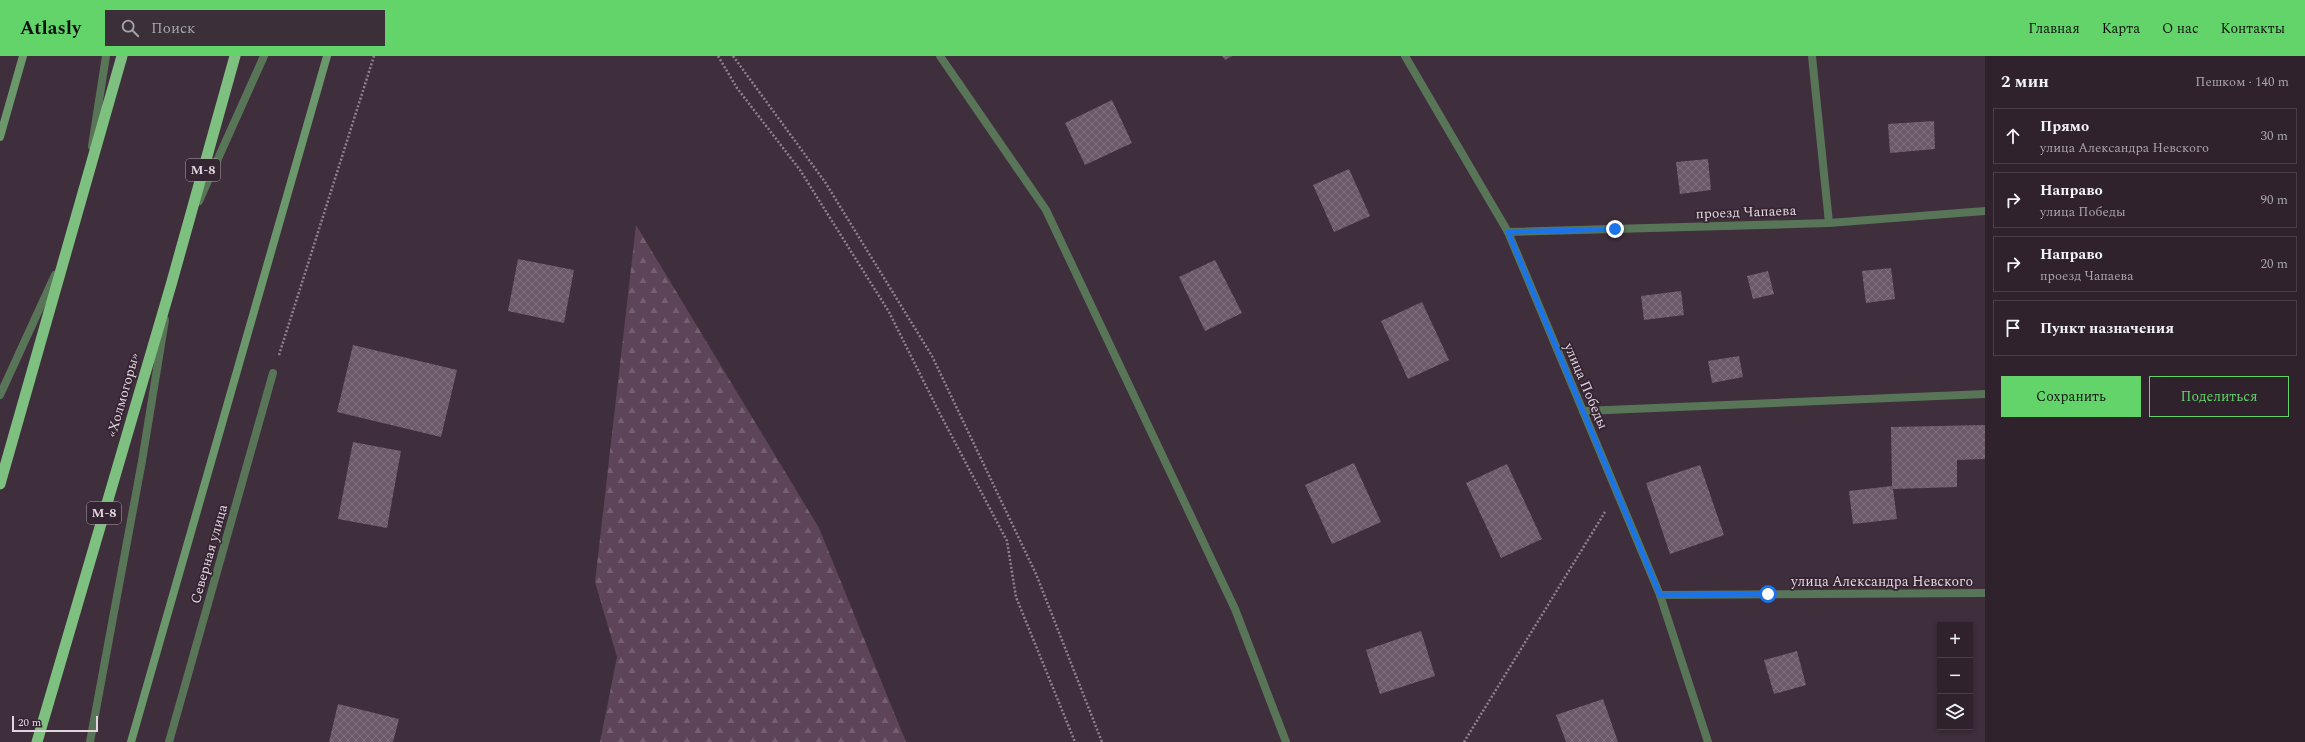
<!DOCTYPE html>
<html lang="ru">
<meta charset="utf-8">
<style>
:root{--surface:#2f222d;--page:#3b2f39;--text:#f1f3f6;--muted:#a7a4aa;--line:#4a3f49;--accent:#62d469}
body{margin:0;font-family:Spectral,serif;background:var(--page);color:var(--text)}
.controls{position:absolute;right:12px;bottom:12px;display:grid;overflow:hidden;border-radius:0px;box-shadow:0 2px 6px #0003}
.controls button{width:36px;height:36px;display:grid;place-items:center;padding:0;border:0;border-bottom:1px solid var(--line);background:var(--surface);color:var(--text);font:20px sans-serif}
.scale{position:absolute;left:12px;bottom:10px;width:86px;box-sizing:border-box;padding-left:4px;border:2px solid #e1d6de;border-top:0;font-size:11px;line-height:14px;white-space:nowrap;color:#e1d6de;-webkit-text-stroke:3px #352432;paint-order:stroke}
.stop{position:absolute;width:12px;height:12px;margin:-9px;border:3px solid #1a73e8;border-radius:50%;background:#fff}
.stop.end{background:#1a73e8;border-color:#fff;box-shadow:0 1px 4px #0008}
.list{margin:0;padding:0;list-style:none}
h2{display:flex;justify-content:space-between;align-items:center;height:52px;margin:0;padding:0 16px;font-size:17px}
h2 small{font-size:13px;font-weight:400;color:var(--muted)}
.list li{display:grid;grid-template-columns:26px 1fr auto;gap:12px;align-items:center;box-sizing:border-box;height:56px;margin:0 8px 8px;padding:0 8px;border:1px solid var(--line);border-radius:0px}
.list b{display:block;font-size:15px;white-space:nowrap}
.list p{margin:0;font-size:13px;white-space:nowrap;color:var(--muted)}
.list em{font-size:13px;font-style:normal;color:var(--muted)}
.actions{display:flex;gap:8px;padding:12px 16px}
.actions a{flex:1;padding:9px 0;border:1px solid var(--accent);border-radius:0px;text-align:center;font-size:14px;color:var(--accent)}
.actions .main{background:var(--accent);color:#111}
.icon{flex:none;width:22px;height:22px;fill:none;stroke:currentColor;stroke-width:2;stroke-linecap:round;stroke-linejoin:round}
.map{position:relative;flex:none;width:1985px;height:686px;overflow:hidden}
header{display:flex;align-items:center;gap:24px;box-sizing:border-box;height:56px;padding:0 20px;background:var(--accent);color:#111}
header strong{font-size:19px}
nav{display:flex;gap:22px;margin-inline-start:auto;font-size:14px}
.search{width:280px;height:36px;background:var(--page);display:flex;align-items:center;gap:10px;box-sizing:border-box;padding:0 14px;border-radius:0px;color:var(--muted);font-size:15px}
main{display:flex}
aside{flex:1;background:var(--surface)}
.map>svg:first-child{display:block}
.forest{fill:url(#forest-firs)}
.building{fill:url(#building-cross-hatch)}
.lines{fill:none;stroke-linecap:round;stroke-linejoin:round}
.path{stroke:#90828d;stroke-width:2.5;stroke-dasharray:2 2;stroke-linecap:butt}
.service{stroke:#587558;stroke-width:8}
.minor{stroke:#587558;stroke-width:8}
.tertiary{stroke:#587558;stroke-width:8}
.secondary{stroke:#6b986b;stroke-width:8}
.trunk{stroke:#7ec080;stroke-width:11}
.route{stroke:#1a73e8;stroke-width:5}
.labels{text-anchor:middle;dominant-baseline:central;stroke-width:3.5;stroke-linejoin:round;paint-order:stroke}
.shield{fill:#352432;stroke:#ada1aa;stroke-width:1}
.shield-label{font-size:13px;font-weight:bold;fill:#e1d6de}
.street-label{font-size:14px;fill:#e1d6de;stroke:#352432}
</style>
<header>
<strong>Atlasly</strong>
<div class="search"><svg class="icon" aria-label="search" viewBox="0 0 24 24"><circle cx="10" cy="10" r="6"/><path d="M15 15l6 6"/></svg>Поиск</div>
<nav><a>Главная</a><a>Карта</a><a>О нас</a><a>Контакты</a></nav>
</header>
<main>
<div class="map">
<svg width="1985" height="686" viewBox="0 0 1985 686">
<defs>
<pattern id="forest-firs" width="22" height="20" patternUnits="userSpaceOnUse"><rect width="22" height="20" fill="#5d4458"/><path d="M5 1l3.5 6h-7zM16 11l3.5 6h-7z" fill="#745e70"/></pattern>
<pattern id="building-cross-hatch" width="8" height="8" patternUnits="userSpaceOnUse"><rect width="8" height="8" fill="#6c5968"/><path d="M0 0l8 8M0 8l8-8" fill="none" stroke="#81707d"/></pattern>
</defs>
<rect width="100%" height="100%" fill="#3f2e3c"/>
<polygon class="forest" points="636,169 819,472 906,686 600,686 617,601 595,526"/>
<g class="building">
<polygon points="1222,0 1232,0 1225,4"/>
<polygon points="1112,44 1132,87 1085,109 1065,67"/>
<polygon points="1934,65 1935,93 1890,97 1888,68"/>
<polygon points="1708,103 1711,134 1680,138 1676,106"/>
<polygon points="1349,113 1370,160 1334,176 1313,129"/>
<polygon points="518,203 574,214 564,267 508,255"/>
<polygon points="1215,204 1242,257 1205,275 1179,221"/>
<polygon points="1891,212 1895,243 1866,247 1862,215"/>
<polygon points="1768,215 1774,238 1753,243 1747,220"/>
<polygon points="1681,235 1684,259 1644,264 1641,240"/>
<polygon points="1422,246 1449,304 1408,323 1381,265"/>
<polygon points="353,289 457,314 441,381 337,356"/>
<polygon points="1739,300 1743,321 1712,327 1708,305"/>
<polygon points="1985,369 1985,403 1957,404 1957,431 1893,433 1897,463 1853,468 1849,435 1892,430 1891,371"/>
<polygon points="353,386 401,395 387,472 338,463"/>
<polygon points="1354,407 1381,466 1332,488 1305,429"/>
<polygon points="1507,408 1542,483 1501,502 1466,427"/>
<polygon points="1700,409 1724,479 1670,498 1646,427"/>
<polygon points="1421,575 1435,620 1380,638 1366,594"/>
<polygon points="1797,595 1806,629 1774,638 1764,604"/>
<polygon points="1603,643 1618,686 1566,686 1556,659"/>
<polygon points="338,648 399,663 393,686 329,686"/>
</g>
<g class="lines">
<g class="path">
<polyline points="718,0 737,32 800,114 889,256 939,356 1007,485 1016,541 1075,686"/>
<polyline points="733,0 825,126 932,300 1036,518 1102,686"/>
<polyline points="279,299 374,0"/>
<polyline points="1464,686 1605,456"/>
</g>
<g class="service">
<polyline points="1812,0 1829,167"/>
<polyline points="1583,355 1985,338"/>
</g>
<g class="minor">
<polyline points="940,0 1046,154 1235,553 1286,686"/>
<polyline points="1405,0 1508,176 1660,539 1708,686"/>
<polyline points="92,90 106,0"/>
<polyline points="199,145 264,0"/>
<polyline points="1508,176 1829,167 1985,155"/>
<polyline points="1660,539 1985,537"/>
<polyline points="169,686 273,317"/>
</g>
<g class="tertiary">
<polyline points="0,339 55,219"/>
<polyline points="90,686 142,405 165,264"/>
</g>
<g class="secondary">
<polyline points="0,81 23,0"/>
<polyline points="131,686 327,0"/>
</g>
<g class="trunk">
<polyline points="0,428 122,0"/>
<polyline points="37,686 171,229 235,0"/>
</g>
</g>
<g class="lines">
<polyline class="route" points="1615,173 1508,176 1660,539 1768,538"/>
</g>
<g class="labels">
<g class="shield">
<rect x="186" y="103" width="34" height="22" rx="3"/>
<rect x="87" y="446" width="34" height="22" rx="3"/>
</g>
<g class="shield-label">
<text x="203" y="114">М-8</text>
<text x="104" y="457">М-8</text>
</g>
<g class="street-label">
<text transform="translate(1746 156) rotate(-2)">проезд Чапаева</text>
<text transform="translate(1586 330) rotate(67)">улица Победы</text>
<text transform="translate(123 339) rotate(-74)">«Холмогоры»</text>
<text transform="translate(209 498) rotate(-74)">Северная улица</text>
<text x="1882" y="525">улица Александра Невского</text>
</g>
</g>
</svg>
<div class="controls">
<button>+</button>
<button>−</button>
<button><svg class="icon" aria-label="layers" viewBox="0 0 24 24"><path d="M12 4l9 5-9 5-9-5zM3 14l9 5 9-5"/></svg></button>
</div>
<div class="scale">20 m</div>
<div class="stop" style="left:1768px;top:538px"></div>
<div class="stop end" style="left:1615px;top:173px"></div>
</div>
<aside>
<h2>2 мин<small>Пешком · 140 m</small></h2>
<ul class="list">
<li><svg class="icon" aria-label="ahead" viewBox="0 0 24 24"><path d="M12 20V5M6 11l6-6 6 6"/></svg><div><b>Прямо</b><p>улица Александра Невского</p></div><em>30 m</em></li>
<li><svg class="icon" aria-label="right" viewBox="0 0 24 24"><path d="M7 20v-9h11M14 6l5 5-5 5"/></svg><div><b>Направо</b><p>улица Победы</p></div><em>90 m</em></li>
<li><svg class="icon" aria-label="right" viewBox="0 0 24 24"><path d="M7 20v-9h11M14 6l5 5-5 5"/></svg><div><b>Направо</b><p>проезд Чапаева</p></div><em>20 m</em></li>
<li><svg class="icon" aria-label="arrive" viewBox="0 0 24 24"><path d="M6 21V4h12l-3 4 3 4H6"/></svg><div><b>Пункт назначения</b></div></li>
</ul>
<div class="actions"><a class="main">Сохранить</a><a>Поделиться</a></div>
</aside>
</main>
